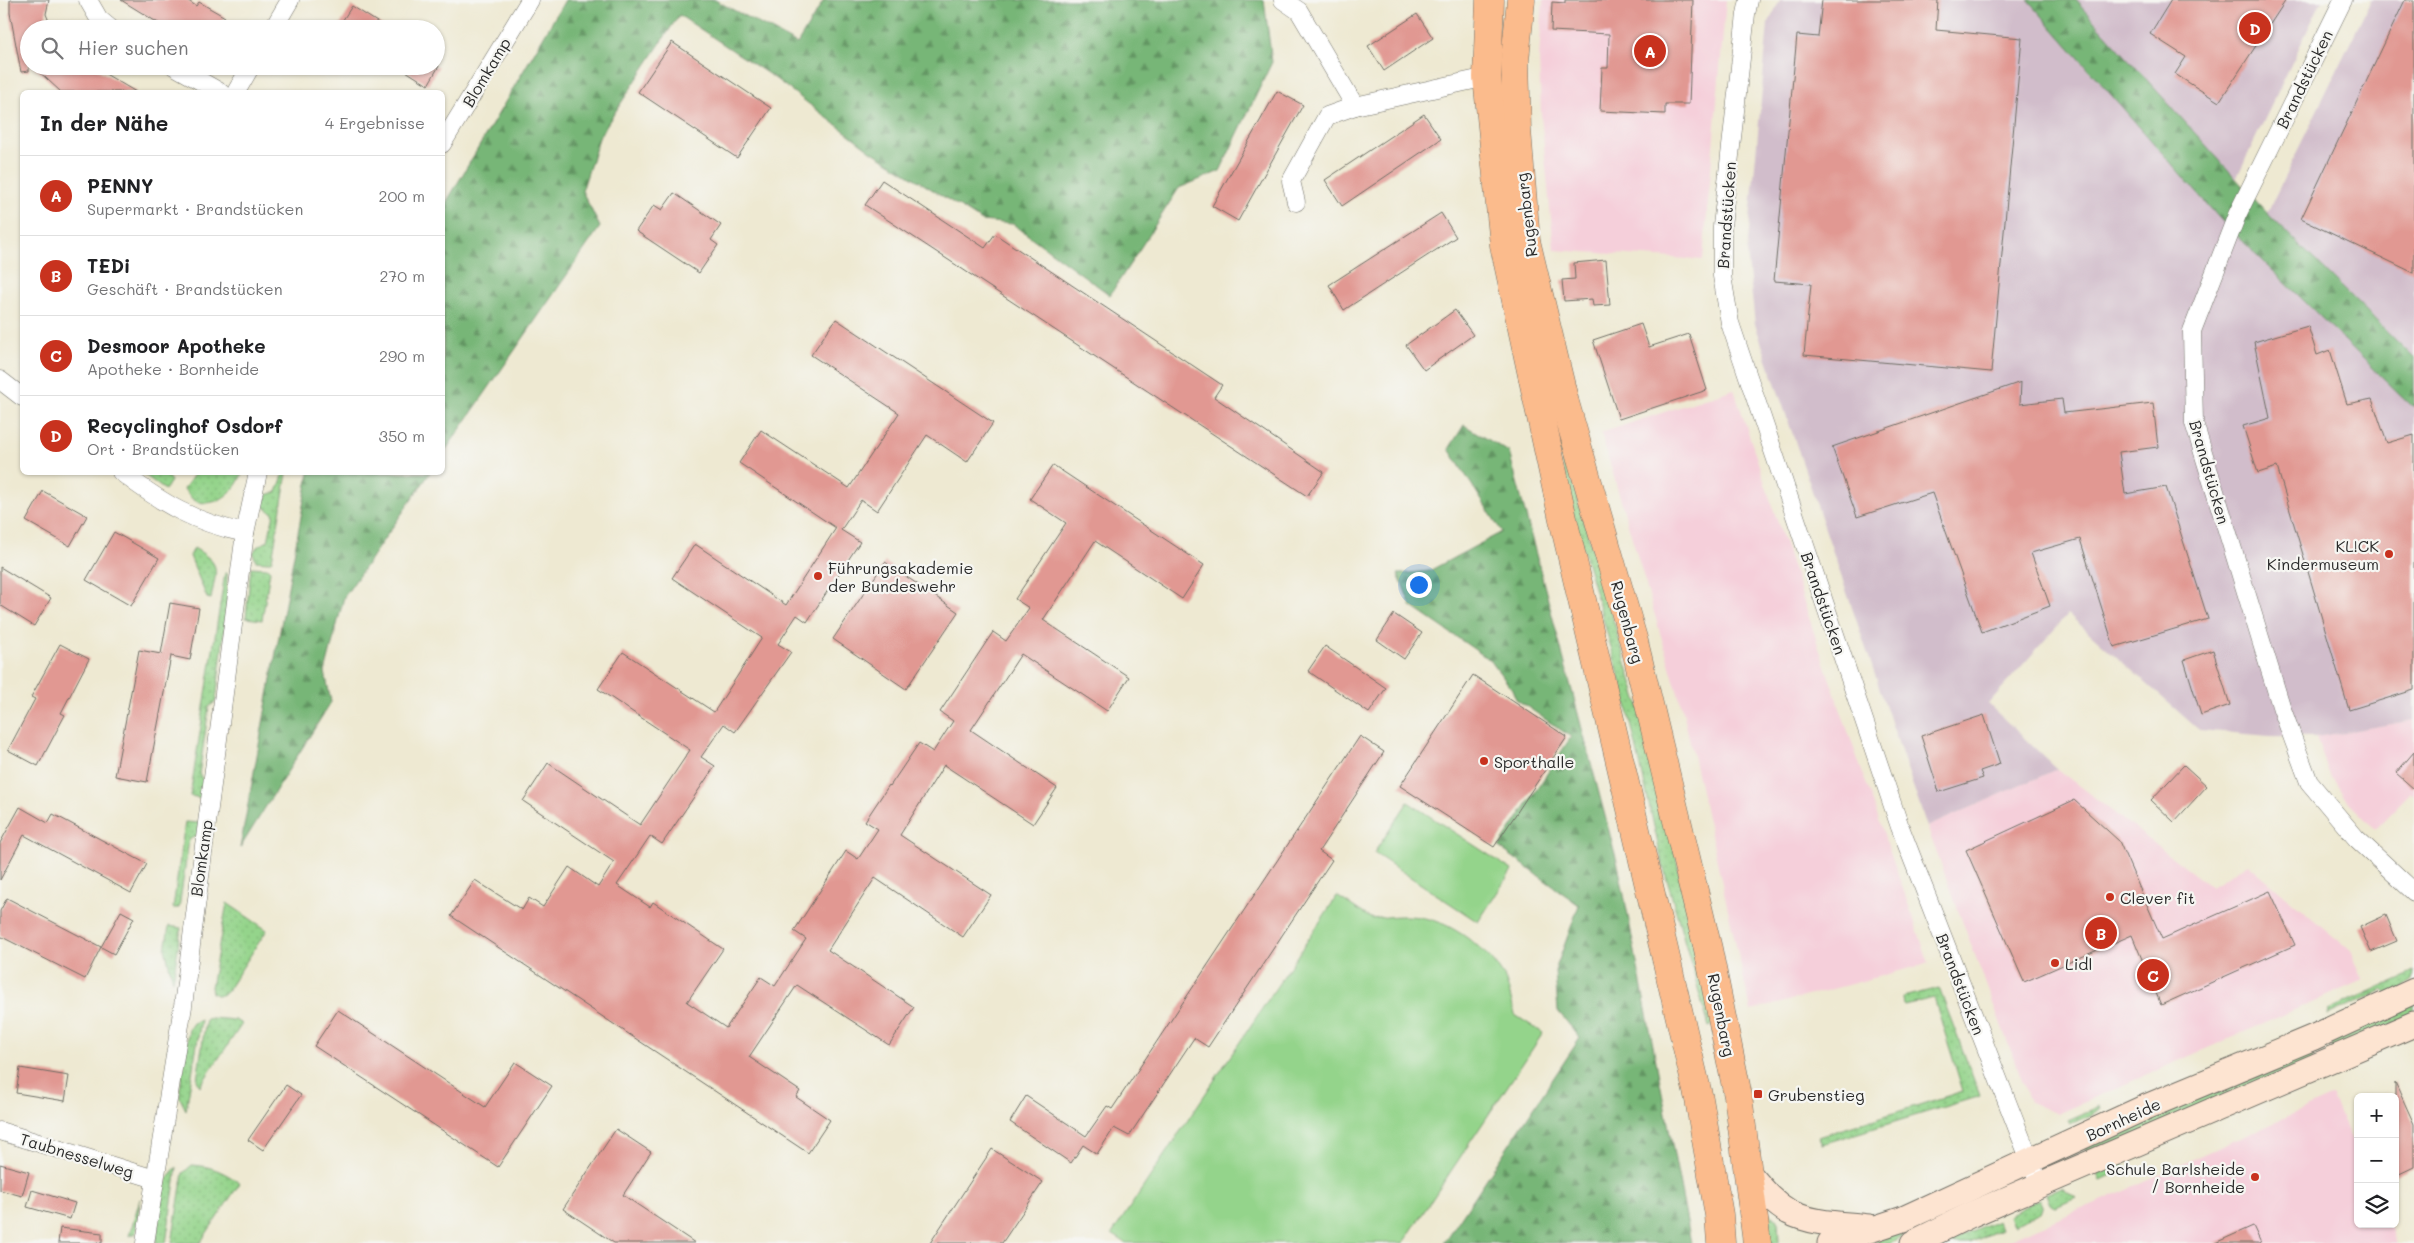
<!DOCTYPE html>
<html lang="de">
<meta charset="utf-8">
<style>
:root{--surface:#fff;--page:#f6f6f6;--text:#202124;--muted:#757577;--line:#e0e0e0;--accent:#c8321e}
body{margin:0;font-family:Mali,sans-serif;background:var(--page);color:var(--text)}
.controls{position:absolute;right:15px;bottom:15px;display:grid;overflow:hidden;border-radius:8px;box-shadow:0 1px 4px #0004}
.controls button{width:45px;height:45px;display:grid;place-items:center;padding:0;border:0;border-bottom:1px solid var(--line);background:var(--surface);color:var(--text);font:25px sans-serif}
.you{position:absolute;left:1418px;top:584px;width:18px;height:18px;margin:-12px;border:4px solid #fff;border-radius:50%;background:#1a73e8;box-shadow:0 0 0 8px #1a73e833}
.badge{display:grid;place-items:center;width:32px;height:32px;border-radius:50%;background:var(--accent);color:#fff;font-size:16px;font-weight:700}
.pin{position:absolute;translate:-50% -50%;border:2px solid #fff;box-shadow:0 1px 5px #0006}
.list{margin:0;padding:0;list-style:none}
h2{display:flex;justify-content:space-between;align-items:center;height:65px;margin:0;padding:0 20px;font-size:21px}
h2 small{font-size:16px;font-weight:400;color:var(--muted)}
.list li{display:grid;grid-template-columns:32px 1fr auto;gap:15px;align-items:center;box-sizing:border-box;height:80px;padding:0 20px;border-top:1px solid var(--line)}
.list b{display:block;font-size:19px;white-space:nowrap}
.list p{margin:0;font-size:16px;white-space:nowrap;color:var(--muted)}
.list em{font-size:16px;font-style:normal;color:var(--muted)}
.icon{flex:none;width:28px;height:28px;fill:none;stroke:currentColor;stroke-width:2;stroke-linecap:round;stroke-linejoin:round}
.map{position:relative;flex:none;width:2414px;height:1243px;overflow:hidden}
.search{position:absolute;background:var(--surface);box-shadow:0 1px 4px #0004;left:20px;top:20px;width:425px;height:55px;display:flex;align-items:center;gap:12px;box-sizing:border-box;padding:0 18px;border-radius:28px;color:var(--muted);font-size:19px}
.panel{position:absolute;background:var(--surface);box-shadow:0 1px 4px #0004;left:20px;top:90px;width:425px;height:385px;border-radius:8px}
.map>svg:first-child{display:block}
.built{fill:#f5cfda}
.industrial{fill:#d1bdcb}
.grass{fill:url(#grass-dots);stroke:#60805b}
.forest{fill:url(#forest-firs);stroke:#517051}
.garden{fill:#94d48b;stroke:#60805b}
.building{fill:#e19892}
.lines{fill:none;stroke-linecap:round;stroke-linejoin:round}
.street-casing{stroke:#6f6e65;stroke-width:19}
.secondary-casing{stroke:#6f6e65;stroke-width:27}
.primary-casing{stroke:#6f6e65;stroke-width:29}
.street{stroke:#fff;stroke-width:18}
.secondary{stroke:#fde4d1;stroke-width:25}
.primary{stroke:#fbbb8c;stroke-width:28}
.poi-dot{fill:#c8321e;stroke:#f6f6f2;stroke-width:2}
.labels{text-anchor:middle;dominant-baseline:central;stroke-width:4.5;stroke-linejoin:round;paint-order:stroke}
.street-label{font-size:16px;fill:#2b2b2b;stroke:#f6f6f2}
.poi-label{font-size:16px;fill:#2b2b2b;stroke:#f6f6f2;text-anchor:start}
</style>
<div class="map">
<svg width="2414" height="1243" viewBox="0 0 2414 1243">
<defs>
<pattern id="grass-dots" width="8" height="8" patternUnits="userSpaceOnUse" patternTransform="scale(1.25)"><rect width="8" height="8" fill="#94d48b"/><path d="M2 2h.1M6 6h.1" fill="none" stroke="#80b678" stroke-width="1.8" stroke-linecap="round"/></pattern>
<pattern id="forest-firs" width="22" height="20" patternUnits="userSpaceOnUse" patternTransform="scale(1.25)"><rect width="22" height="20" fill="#77b677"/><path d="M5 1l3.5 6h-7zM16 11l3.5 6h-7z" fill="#629462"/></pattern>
</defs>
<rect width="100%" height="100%" fill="#f6f6f2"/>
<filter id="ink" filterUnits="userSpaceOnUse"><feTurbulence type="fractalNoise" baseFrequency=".02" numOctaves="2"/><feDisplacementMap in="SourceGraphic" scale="10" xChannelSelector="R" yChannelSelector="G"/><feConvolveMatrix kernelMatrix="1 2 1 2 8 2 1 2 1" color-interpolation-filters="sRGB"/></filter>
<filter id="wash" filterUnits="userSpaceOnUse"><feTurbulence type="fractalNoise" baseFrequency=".0096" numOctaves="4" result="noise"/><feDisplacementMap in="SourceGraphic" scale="20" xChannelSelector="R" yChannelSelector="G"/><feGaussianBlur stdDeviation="1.12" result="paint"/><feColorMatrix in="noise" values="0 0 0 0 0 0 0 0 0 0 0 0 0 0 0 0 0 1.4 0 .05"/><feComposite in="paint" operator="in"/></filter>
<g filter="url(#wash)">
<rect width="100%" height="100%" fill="#eee9d2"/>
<g class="built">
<polygon points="1543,0 1726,0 1703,260 1554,250 1541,115 1539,58"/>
<polygon points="1734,389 1822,657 1929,963 1751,1011 1682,707 1601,433"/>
<polygon points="2414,720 2414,796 2410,793 2375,829 2347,801 2328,771 2316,737"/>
<polygon points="2057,769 2211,887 2248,864 2352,952 2363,980 2057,1114 2030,1102 1927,827"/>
<polygon points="2332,1096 2358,1154 2358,1224 2389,1224 2397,1243 2000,1243 2101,1201"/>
</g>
<g class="industrial">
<polygon points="1780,0 2028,0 2220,219 2414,408 2414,720 2316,737 2269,736 2199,730 2068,614 1988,704 2057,769 1927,827 1755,324 1747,252 1768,24"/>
<polygon points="2075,0 2322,0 2236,179"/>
<polygon points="2371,0 2414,0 2414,358 2267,213"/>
</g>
<g class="grass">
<polygon points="1545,378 1563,451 1653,753 1713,1025 1709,1027 1662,862 1624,692 1574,518"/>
<polygon points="142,473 165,473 171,481 165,490"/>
<path d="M195,473V472L242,473C237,490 218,507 199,502C192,501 188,494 184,489Z"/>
<polygon points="284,473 287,473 272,560 268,562 256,561 253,553 257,547 268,541 274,514 260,504 262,496 277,492"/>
<path d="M194,548C223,565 216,569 211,599L207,598L190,556Z"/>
<polygon points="251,567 267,568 270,571 262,620 246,618"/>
<polygon points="225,573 227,573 227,607 216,701 209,707 199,774 205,783 203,798 190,796"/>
<polygon points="185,822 200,823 198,834 189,840 179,908 173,908"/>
<path d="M227,903L267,930L227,991C222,996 219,997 212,993L211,987Z"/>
<polygon points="169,926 181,928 173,981 165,949"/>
<polygon points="2414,972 2413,980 2392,996 2383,990 2328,1015 2329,1010"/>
<polygon points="1939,988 1980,1096 1822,1144 1818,1137 1963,1091 1934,998 1904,1005 1903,997"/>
<polygon points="2414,999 2414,1015 2334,1051 2329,1037"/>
<polygon points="212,1018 235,1020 242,1024 200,1086 197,1080 206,1019"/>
<polygon points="201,1020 186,1110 180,1098 180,1089 189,1029 193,1023"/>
<polygon points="2310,1047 2314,1059 2090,1156 2085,1145"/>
<polygon points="2100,1106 2101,1108 2089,1116 2070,1124 2068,1120"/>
<polygon points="2115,1160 2127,1168 2101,1180 2096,1169"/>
<path d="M192,1165C212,1166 224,1172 240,1183L200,1243H172L183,1173Z"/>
<path d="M177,1167L166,1243H156C159,1223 160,1179 177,1167Z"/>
<polygon points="2062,1187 2076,1198 2056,1207 2050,1204 2046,1194"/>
<polygon points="140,1199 136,1233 129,1236"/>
<polygon points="2039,1199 2043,1208 2041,1213 2013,1225 2009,1215"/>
<polygon points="1768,1212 1778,1220 1779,1243 1769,1243 1765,1214"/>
<polygon points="1930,1213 1932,1217 1890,1243 1874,1243"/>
<polygon points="1998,1221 2001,1229 1970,1243 1944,1243"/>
</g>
<g class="forest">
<polygon points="565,0 715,0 797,44 824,0 1264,0 1272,62 1220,171 1179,188 1110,295 1013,224 982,221 871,151 776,79 679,15 600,135 582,191 600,227 443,454 443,208"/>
<polygon points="2028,0 2075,0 2267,213 2414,358 2414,408 2220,219"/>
<polygon points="1464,425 1509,452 1619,869 1691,1243 1444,1243 1580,1038 1558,1011 1555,971 1579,905 1499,847 1571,737 1516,699 1512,689 1490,660 1411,606 1398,574 1429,571 1502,532 1449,449"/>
<polygon points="309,473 430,473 344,597 325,672 331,702 240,848"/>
</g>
<g class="garden">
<polygon points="1408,802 1512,870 1478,922 1374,853"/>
<path d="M1337,896L1372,919C1391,916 1410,914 1429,919C1456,925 1496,956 1506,981C1510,992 1512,1004 1515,1015L1543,1033L1403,1243H1126L1112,1234Z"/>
</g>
<g id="blocks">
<g class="building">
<polygon points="10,0 49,0 46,14 52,29 29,29 29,71 21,72 10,13"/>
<polygon points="121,0 187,0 196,6 199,2 225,17 218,29 168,29"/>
<polygon points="1565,0 1693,0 1689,104 1665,104 1665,114 1600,111 1602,68 1608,68 1609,34 1551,31 1552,2 1565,3"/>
<polygon points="1822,0 1938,0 1936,30 2022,38 1991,372 1804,355 1811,284 1774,281 1797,35 1818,37"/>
<polygon points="2171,0 2286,0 2219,102 2175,74 2186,57 2150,34"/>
<polygon points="2405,0 2414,0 2414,273 2301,219"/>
<polygon points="352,6 388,29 337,29"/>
<polygon points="1417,14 1433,38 1384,71 1368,46"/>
<polygon points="672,42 771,108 737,158 638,92"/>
<polygon points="33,66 92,66 136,92 61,92"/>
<polygon points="398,66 439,66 428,85"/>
<polygon points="1277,91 1303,105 1238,221 1212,206"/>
<polygon points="1424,114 1441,139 1342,206 1325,180"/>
<polygon points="882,180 985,248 995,234 1222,385 1214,397 1324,472 1307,496 865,205"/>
<polygon points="674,193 721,225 711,240 718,245 699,273 636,231 654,205 662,210"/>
<polygon points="1441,213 1456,237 1344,310 1329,285"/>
<polygon points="1606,260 1610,305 1593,306 1592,299 1564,301 1562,280 1575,279 1574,263"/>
<polygon points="1455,310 1473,335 1424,370 1406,345"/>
<polygon points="836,319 993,423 967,462 927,435 877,511 861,500 841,530 860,542 807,622 797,615 778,644 791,652 735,732 724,724 701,757 715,766 662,844 650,836 617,885 650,907 653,902 723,949 687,1002 726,1028 761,977 775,986 806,939 794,931 846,851 858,859 878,829 865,821 889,785 890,786 919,743 933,752 953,721 940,712 993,632 1006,641 1029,608 1015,599 1066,523 1030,499 1053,465 1204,565 1182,599 1095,541 1043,620 1129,677 1107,711 1021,654 971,730 1057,788 1033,824 944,765 900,835 991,895 963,937 875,878 828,950 914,1007 889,1045 797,985 749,1057 800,1091 796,1097 830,1120 808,1153 451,916 475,880 522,910 529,898 543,907 569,867 598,887 614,862 523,801 548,763 640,825 690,750 598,689 623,652 714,712 762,638 672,578 695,544 786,605 836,528 739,463 761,430 849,488 899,413 811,355"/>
<polygon points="1641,324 1649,347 1689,334 1707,390 1619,419 1593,340"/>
<polygon points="2308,326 2317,355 2330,350 2347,404 2372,399 2387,443 2414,435 2414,690 2349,710 2277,467 2258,473 2243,426 2270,418 2254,342"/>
<polygon points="2021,382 2020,404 2062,399 2064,413 2153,403 2158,447 2119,452 2125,494 2166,487 2208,619 2114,647 2080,539 2031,553 2050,606 1982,632 1932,493 1857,517 1832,447"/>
<polygon points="43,491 87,516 70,546 26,521"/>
<polygon points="114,532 159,558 131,606 86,580"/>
<polygon points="885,562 958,612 906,689 833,639"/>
<polygon points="0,567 51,598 34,626 0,605"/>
<polygon points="170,603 199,608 190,660 171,656 147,782 115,776 139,650 161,654"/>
<polygon points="1394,614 1422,633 1404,659 1377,640"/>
<polygon points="60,644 89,659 61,713 65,715 38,766 8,750 35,699 31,697"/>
<polygon points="1325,646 1386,688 1369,713 1308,671"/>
<polygon points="2213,650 2230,705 2201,715 2184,660"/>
<polygon points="1473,675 1567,737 1494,847 1400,786"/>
<polygon points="1984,715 2000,764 1980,771 1983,778 1939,792 1921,736"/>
<polygon points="1360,736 1384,752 1319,851 1332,860 1208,1047 1194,1038 1129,1136 1114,1128 1097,1154 1083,1145 1071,1163 1010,1122 1026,1096 1086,1136 1107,1106 1112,1109"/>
<polygon points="2414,752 2414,789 2396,773"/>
<polygon points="2184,765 2207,786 2174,822 2151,800"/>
<polygon points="2074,800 2119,841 2162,939 2270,891 2295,945 2161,1005 2132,935 2024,982 1966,850"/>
<polygon points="20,807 48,823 53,814 147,864 131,893 24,835 0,880 0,843"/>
<polygon points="7,898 101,947 85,979 0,936 0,911"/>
<polygon points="121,911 134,918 114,954 101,947"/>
<polygon points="2386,915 2397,941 2371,952 2360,927"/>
<polygon points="338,1010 485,1107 515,1062 552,1086 498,1167 314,1046"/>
<polygon points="20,1068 69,1076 65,1101 16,1093"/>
<polygon points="2395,1082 2414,1124 2414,1167 2395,1176"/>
<polygon points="286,1085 301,1095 263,1150 248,1140"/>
<polygon points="616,1129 651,1152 623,1195 695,1243 614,1243 563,1209"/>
<polygon points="992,1149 1043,1182 1002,1243 930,1243"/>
<polygon points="0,1164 29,1172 22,1196 0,1190"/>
<polygon points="32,1190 75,1203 70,1219 27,1207"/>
<polygon points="2253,1226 2261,1243 2215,1243"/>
<polygon points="60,1228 102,1233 102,1243 58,1243"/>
</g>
</g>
</g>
<g filter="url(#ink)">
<use href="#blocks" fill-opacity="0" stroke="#6f6e65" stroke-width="1"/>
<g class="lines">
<defs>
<g id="street">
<polyline points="88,0 99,19 111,29"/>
<polyline points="1283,0 1299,11 1355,106"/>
<polyline points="1749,0 1746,14 1722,226 1722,276 1730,323 1900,827 2034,1171"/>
<polyline points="2343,0 2237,215 2192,331 2194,423 2282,709 2309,782 2356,838 2414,892"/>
<polyline points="273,29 290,0"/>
<polyline points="174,66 220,92"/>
<polyline points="236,92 251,66"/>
<polyline points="442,144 530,0"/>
<polyline points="1296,202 1291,181 1327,116 1355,106 1487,77"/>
<polyline points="0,380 22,397"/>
<path d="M121,472C163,504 193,522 245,533"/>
<polyline points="0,1131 155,1179"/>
<polyline points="145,1243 183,1006 245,533 258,472"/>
</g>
<g id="secondary">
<path d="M1750,1175C1762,1189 1773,1203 1789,1212C1812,1224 1844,1224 1869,1227"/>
<polyline points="1830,1243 1903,1219 2146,1107 2314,1037 2414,991"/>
<polyline points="1913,1243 1972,1214 2414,1024"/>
</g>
<g id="primary">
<polyline points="1490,0 1487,77 1504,245 1563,519 1699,1099 1719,1215 1721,1243"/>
<polyline points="1521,0 1515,60 1517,130 1526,241 1565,403 1634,642 1708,949 1738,1096 1757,1243"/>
</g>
</defs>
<use href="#street" class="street-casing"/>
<use href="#secondary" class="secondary-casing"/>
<use href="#primary" class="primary-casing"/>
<use href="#street" class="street"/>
<use href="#secondary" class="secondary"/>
<use href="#primary" class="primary"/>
</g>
</g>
<g class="poi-dot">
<circle cx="2389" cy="554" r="5"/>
<circle cx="818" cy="576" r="5"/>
<circle cx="1484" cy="761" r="5"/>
<circle cx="2110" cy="897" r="5"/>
<circle cx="2055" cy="963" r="5"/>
<rect x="1753" y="1089" width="10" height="10" rx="2.5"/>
<circle cx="2255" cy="1177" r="5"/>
</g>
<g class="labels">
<g class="street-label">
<text transform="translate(486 72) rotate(-59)">Blomkamp</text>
<text transform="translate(2304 79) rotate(-64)">Brandstücken</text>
<text transform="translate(1526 215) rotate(-97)">Rugenbarg</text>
<text transform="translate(1726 215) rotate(-86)">Brandstücken</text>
<text transform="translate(2210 472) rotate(74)">Brandstücken</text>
<text transform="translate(1824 603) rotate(71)">Brandstücken</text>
<text transform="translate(1628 622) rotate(75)">Rugenbarg</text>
<text transform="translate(201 858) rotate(-82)">Blomkamp</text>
<text transform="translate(1961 984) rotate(69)">Brandstücken</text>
<text transform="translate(1722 1015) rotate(79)">Rugenbarg</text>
<text transform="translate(2123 1119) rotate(-25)">Bornheide</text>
<text transform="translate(77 1155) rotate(17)">Taubnesselweg</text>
</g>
<g class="poi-label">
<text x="2379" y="545" text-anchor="end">KL!CK<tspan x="2379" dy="18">Kindermuseum</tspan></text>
<text x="828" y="567">Führungsakademie<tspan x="828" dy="18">der Bundeswehr</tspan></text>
<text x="1494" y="761">Sporthalle</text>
<text x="2120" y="897">Clever fit</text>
<text x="2065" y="963">Lidl</text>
<text x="1768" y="1094">Grubenstieg</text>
<text x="2245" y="1168" text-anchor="end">Schule Barlsheide<tspan x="2245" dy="18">/ Bornheide</tspan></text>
</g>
</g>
</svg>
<div class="controls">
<button>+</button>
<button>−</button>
<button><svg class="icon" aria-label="layers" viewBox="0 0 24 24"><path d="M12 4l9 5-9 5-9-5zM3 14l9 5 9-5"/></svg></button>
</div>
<div class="you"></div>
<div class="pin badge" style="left:1650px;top:51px">A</div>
<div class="pin badge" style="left:2101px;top:933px">B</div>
<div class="pin badge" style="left:2153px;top:975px">C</div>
<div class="pin badge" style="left:2255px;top:28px">D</div>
<div class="search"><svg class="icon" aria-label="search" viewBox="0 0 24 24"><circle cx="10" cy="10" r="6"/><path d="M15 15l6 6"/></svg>Hier suchen</div>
<section class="panel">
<h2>In der Nähe<small>4 Ergebnisse</small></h2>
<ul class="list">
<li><span class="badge">A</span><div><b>PENNY</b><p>Supermarkt · Brandstücken</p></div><em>200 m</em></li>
<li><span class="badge">B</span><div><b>TEDi</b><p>Geschäft · Brandstücken</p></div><em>270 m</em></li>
<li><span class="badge">C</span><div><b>Desmoor Apotheke</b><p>Apotheke · Bornheide</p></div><em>290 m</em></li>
<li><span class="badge">D</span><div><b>Recyclinghof Osdorf</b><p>Ort · Brandstücken</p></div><em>350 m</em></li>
</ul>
</section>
</div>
